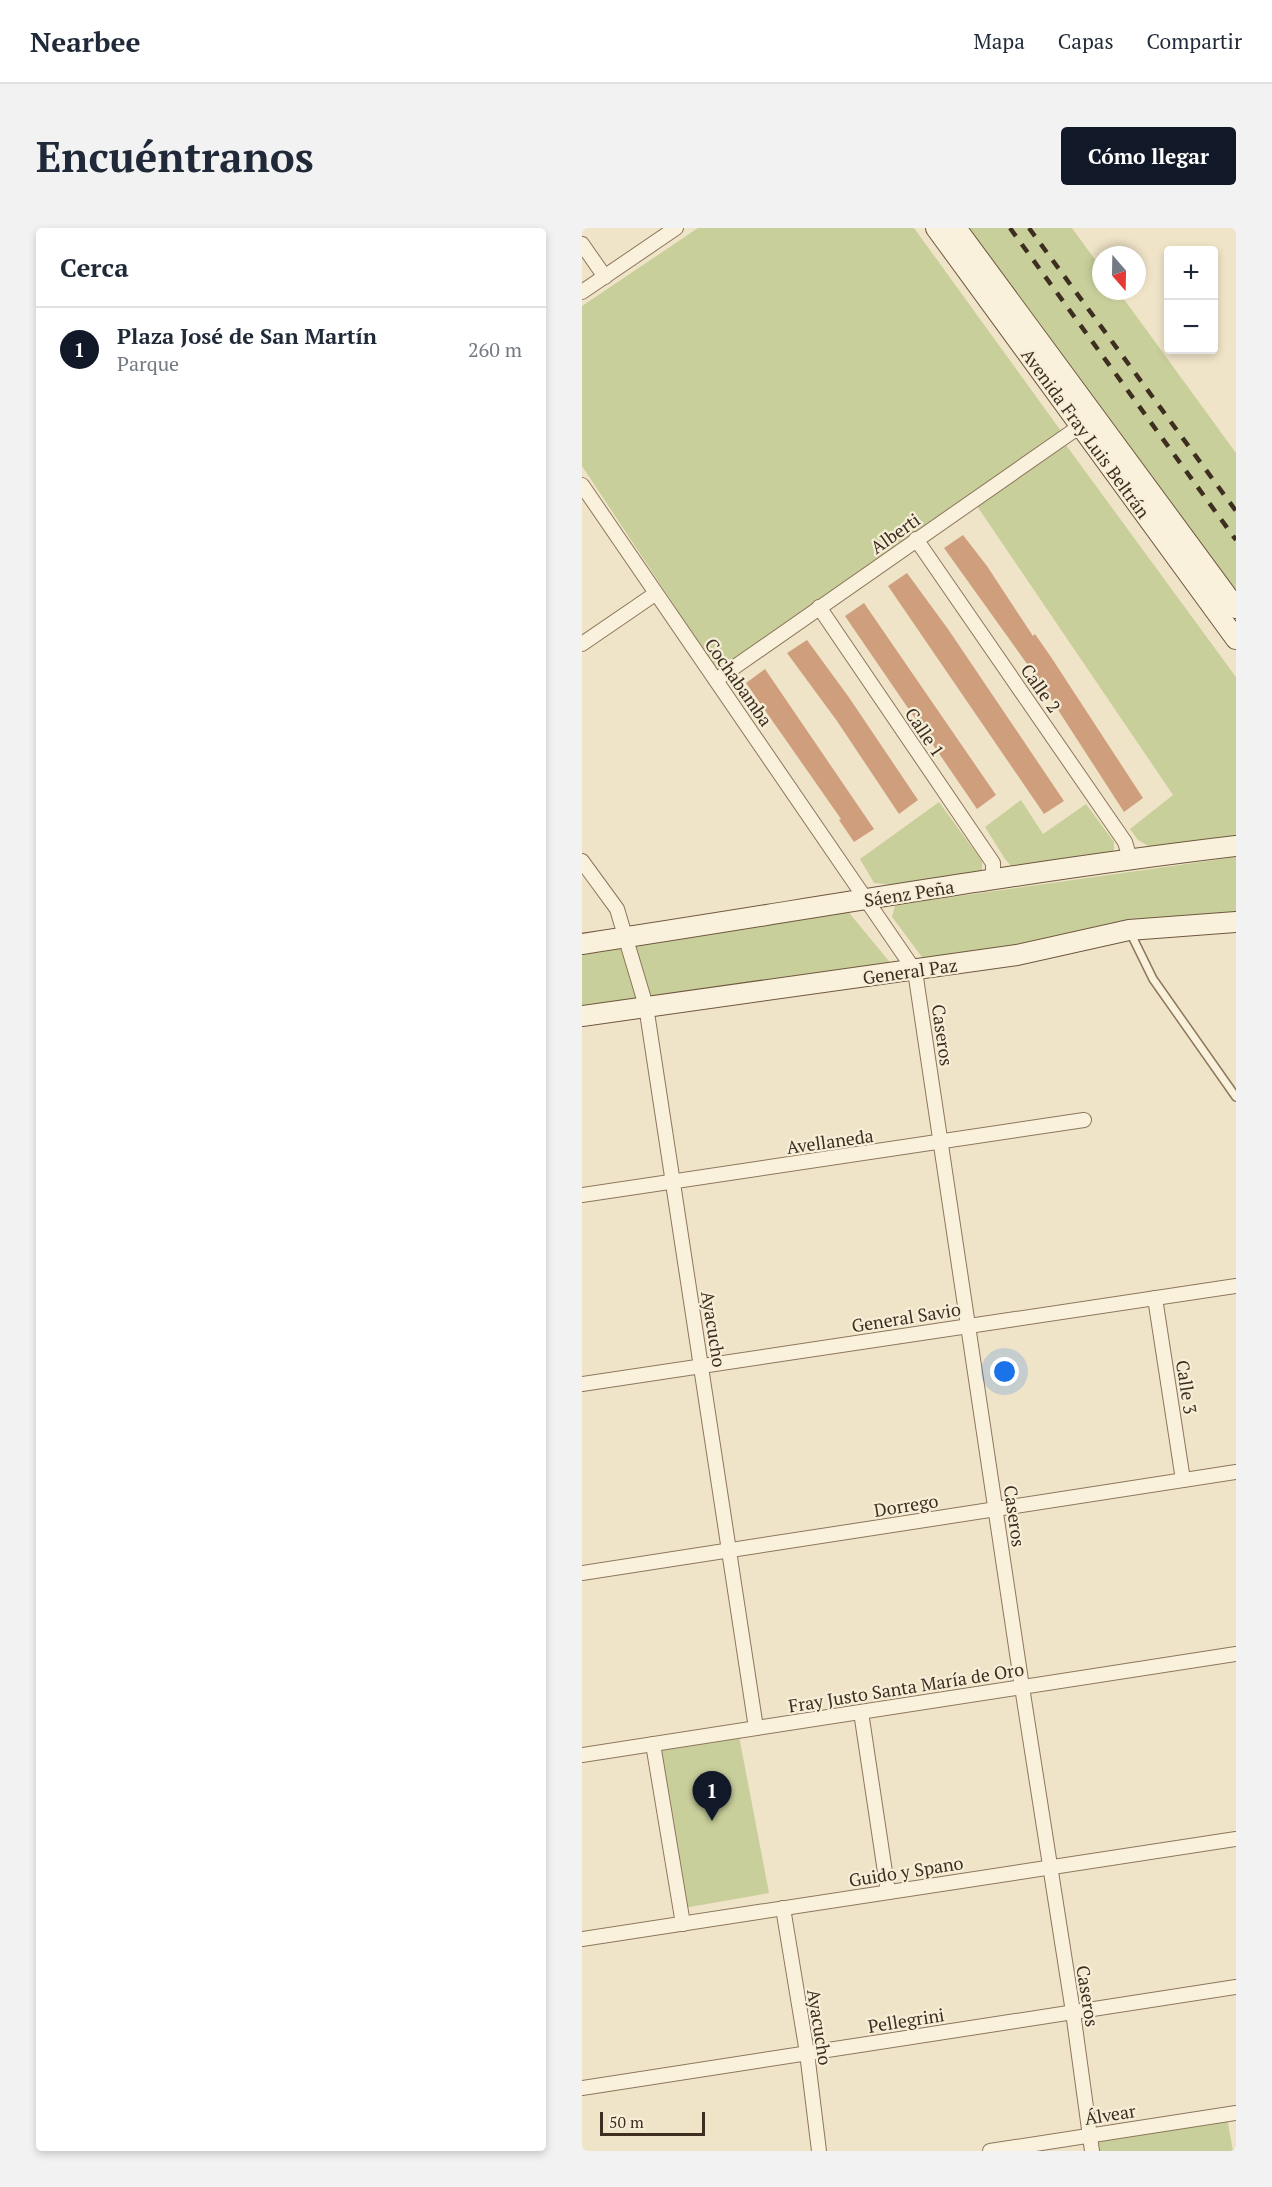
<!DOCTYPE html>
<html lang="es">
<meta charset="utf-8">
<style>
:root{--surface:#fff;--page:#f2f2f3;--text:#1f2937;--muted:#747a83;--line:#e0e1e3;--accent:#111827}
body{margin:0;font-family:"PT Serif",serif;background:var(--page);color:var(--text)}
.controls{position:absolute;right:18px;top:18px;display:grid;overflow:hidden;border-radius:6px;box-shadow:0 3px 9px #0003}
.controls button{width:54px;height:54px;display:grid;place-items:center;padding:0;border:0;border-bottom:2px solid var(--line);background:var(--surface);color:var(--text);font:30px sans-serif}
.compass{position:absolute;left:510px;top:18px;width:54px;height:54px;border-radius:50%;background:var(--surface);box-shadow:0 3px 9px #0003;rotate:160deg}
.scale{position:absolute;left:18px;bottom:15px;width:105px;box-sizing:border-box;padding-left:6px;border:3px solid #3d2e20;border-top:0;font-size:16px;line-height:21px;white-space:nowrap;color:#3d2e20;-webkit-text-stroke:4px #f7eed8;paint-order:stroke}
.you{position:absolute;left:423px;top:1144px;width:21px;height:21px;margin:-15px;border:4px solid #fff;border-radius:50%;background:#1a73e8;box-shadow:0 0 0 9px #1a73e833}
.badge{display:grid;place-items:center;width:39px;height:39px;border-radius:50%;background:var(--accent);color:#fff;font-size:20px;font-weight:700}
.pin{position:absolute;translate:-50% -50px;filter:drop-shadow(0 2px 3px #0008)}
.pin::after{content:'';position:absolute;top:32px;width:21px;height:18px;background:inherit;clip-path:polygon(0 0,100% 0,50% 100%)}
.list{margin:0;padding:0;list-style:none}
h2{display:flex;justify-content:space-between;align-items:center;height:78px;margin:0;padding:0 24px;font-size:26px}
h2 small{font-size:20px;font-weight:400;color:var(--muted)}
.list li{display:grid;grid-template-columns:39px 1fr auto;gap:18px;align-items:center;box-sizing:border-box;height:84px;padding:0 24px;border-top:2px solid var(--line)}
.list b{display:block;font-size:22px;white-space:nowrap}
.list p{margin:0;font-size:20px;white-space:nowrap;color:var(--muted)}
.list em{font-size:20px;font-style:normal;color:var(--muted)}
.map{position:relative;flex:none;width:654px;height:1923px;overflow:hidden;border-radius:6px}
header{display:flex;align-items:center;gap:36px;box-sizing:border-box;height:84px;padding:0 30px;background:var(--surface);border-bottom:2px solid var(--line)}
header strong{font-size:28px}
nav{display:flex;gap:33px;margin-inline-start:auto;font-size:21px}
.intro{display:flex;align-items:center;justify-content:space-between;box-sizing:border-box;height:144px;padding:0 36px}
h1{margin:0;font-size:42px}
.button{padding:15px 27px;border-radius:6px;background:var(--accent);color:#fff;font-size:21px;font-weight:700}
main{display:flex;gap:36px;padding:0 36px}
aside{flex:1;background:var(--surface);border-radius:6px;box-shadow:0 3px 9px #0003}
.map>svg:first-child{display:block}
.green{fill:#c9cf9b}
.building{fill:#cf9f7d}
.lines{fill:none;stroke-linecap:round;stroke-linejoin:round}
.lane-casing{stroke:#8d765c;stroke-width:10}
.street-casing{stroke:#8d765c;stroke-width:16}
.secondary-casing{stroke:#6f573f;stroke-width:22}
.lane{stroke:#faf1dc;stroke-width:7}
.street{stroke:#faf1dc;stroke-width:14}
.secondary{stroke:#faf1dc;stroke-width:20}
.rail{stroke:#3d2e20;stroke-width:4.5;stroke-dasharray:10 10;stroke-linecap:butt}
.labels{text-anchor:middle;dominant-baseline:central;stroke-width:4.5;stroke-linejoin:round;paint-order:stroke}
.street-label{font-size:18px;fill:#3d2e20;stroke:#f7eed8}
</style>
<header>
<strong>Nearbee</strong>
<nav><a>Mapa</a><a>Capas</a><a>Compartir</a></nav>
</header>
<div class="intro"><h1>Encuéntranos</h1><a class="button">Cómo llegar</a></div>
<main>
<aside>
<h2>Cerca<small></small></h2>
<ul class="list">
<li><span class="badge">1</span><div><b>Plaza José de San Martín</b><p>Parque</p></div><em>260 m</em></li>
</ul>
</aside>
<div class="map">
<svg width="654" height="1923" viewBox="0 0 654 1923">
<rect width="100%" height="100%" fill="#f0e4c8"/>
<g class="green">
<polygon points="116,0 332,0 479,203 135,442 0,238 0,78"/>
<polygon points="374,0 490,0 519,40 519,63 536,63 654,225 654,380"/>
<polygon points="484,217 654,449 654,607 568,619 556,612 548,601 591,567 395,278"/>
<polygon points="439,572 461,606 504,576 532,614 532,622 527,625 430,639 423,631 403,599"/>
<polygon points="357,574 400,633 400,643 311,657 292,655 278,631"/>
<polygon points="654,629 654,687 582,690 423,722 343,733 310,689 313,677"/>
<polygon points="264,681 311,738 0,781 0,723"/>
<polygon points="157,1508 187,1665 102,1680 75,1521"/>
<polygon points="645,1889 651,1923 514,1923 511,1910"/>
</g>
<g class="building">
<polygon points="381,307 405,338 451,408 453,406 469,429 561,570 542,584 458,454 362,320"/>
<polygon points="325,345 366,401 482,573 462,586 306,358"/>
<polygon points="282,375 414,567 395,581 263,388"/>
<polygon points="225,412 266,468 336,572 317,586 255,493 205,425"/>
<polygon points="183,441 292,601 272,614 257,592 259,591 164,455"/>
</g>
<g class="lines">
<defs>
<polyline id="lane" points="548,704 571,751 654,869"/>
<g id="street">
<polyline points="0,16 23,49"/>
<polyline points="0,64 94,0"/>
<polyline points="0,257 333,743 440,1459 491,1784 510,1923"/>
<polyline points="334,311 543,614 548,631"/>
<polyline points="237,379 411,635 411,651"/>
<polyline points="0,416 73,366"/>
<polyline points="134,452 504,194"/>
<polyline points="0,633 35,681 64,778 174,1500"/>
<polyline points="0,967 502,892"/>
<polyline points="573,1070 601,1252"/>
<polyline points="0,1156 654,1058"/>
<polyline points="0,1345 654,1244"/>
<polyline points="279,1484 306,1664"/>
<polyline points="71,1516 101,1696"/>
<polyline points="0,1527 654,1426"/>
<polyline points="201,1680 225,1825 237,1923"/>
<polyline points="0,1711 654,1611"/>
<polyline points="0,1860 654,1759"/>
<polyline points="408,1923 654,1885"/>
</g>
<g id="secondary">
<polyline points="354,0 654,411"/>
<polyline points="374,0 654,380"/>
<path d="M0,716C218,683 435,644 654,618"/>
<polyline points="0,788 435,727 547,702 654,694"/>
</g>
</defs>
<use href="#lane" class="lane-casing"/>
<use href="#street" class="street-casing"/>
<use href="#secondary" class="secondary-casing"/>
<use href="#lane" class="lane"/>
<use href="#street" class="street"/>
<use href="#secondary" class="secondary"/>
<g class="rail">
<polyline points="428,0 654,312"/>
<polyline points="447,0 654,283"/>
</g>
</g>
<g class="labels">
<g class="street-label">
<text transform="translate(504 205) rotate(54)">Avenida Fray Luis Beltrán</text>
<text transform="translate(313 305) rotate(-35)">Alberti</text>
<text transform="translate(157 454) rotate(55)">Cochabamba</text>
<text transform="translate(459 460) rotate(55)">Calle 2</text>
<text transform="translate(343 504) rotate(56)">Calle 1</text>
<text transform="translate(327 665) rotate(-9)">Sáenz Peña</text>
<text transform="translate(328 743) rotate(-8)">General Paz</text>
<text transform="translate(361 807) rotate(82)">Caseros</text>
<text transform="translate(248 913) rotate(-8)">Avellaneda</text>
<text transform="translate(324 1089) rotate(-9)">General Savio</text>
<text transform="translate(132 1101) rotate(81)">Ayacucho</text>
<text transform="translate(605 1159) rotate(81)">Calle 3</text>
<text transform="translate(324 1277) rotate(-9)">Dorrego</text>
<text transform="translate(433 1288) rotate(82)">Caseros</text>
<text transform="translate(324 1459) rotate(-9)">Fray Justo Santa María de Oro</text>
<text transform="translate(324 1643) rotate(-9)">Guido y Spano</text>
<text transform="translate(506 1768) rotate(81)">Caseros</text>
<text transform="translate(324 1792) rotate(-9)">Pellegrini</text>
<text transform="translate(238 1799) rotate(81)">Ayacucho</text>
<text transform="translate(528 1886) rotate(-9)">Álvear</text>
</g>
</g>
</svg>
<div class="controls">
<button>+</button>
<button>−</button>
</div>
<svg class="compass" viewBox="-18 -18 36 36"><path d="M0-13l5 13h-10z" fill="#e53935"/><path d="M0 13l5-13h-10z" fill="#747a83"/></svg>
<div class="scale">50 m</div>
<div class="you"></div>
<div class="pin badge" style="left:130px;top:1593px">1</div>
</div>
</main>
